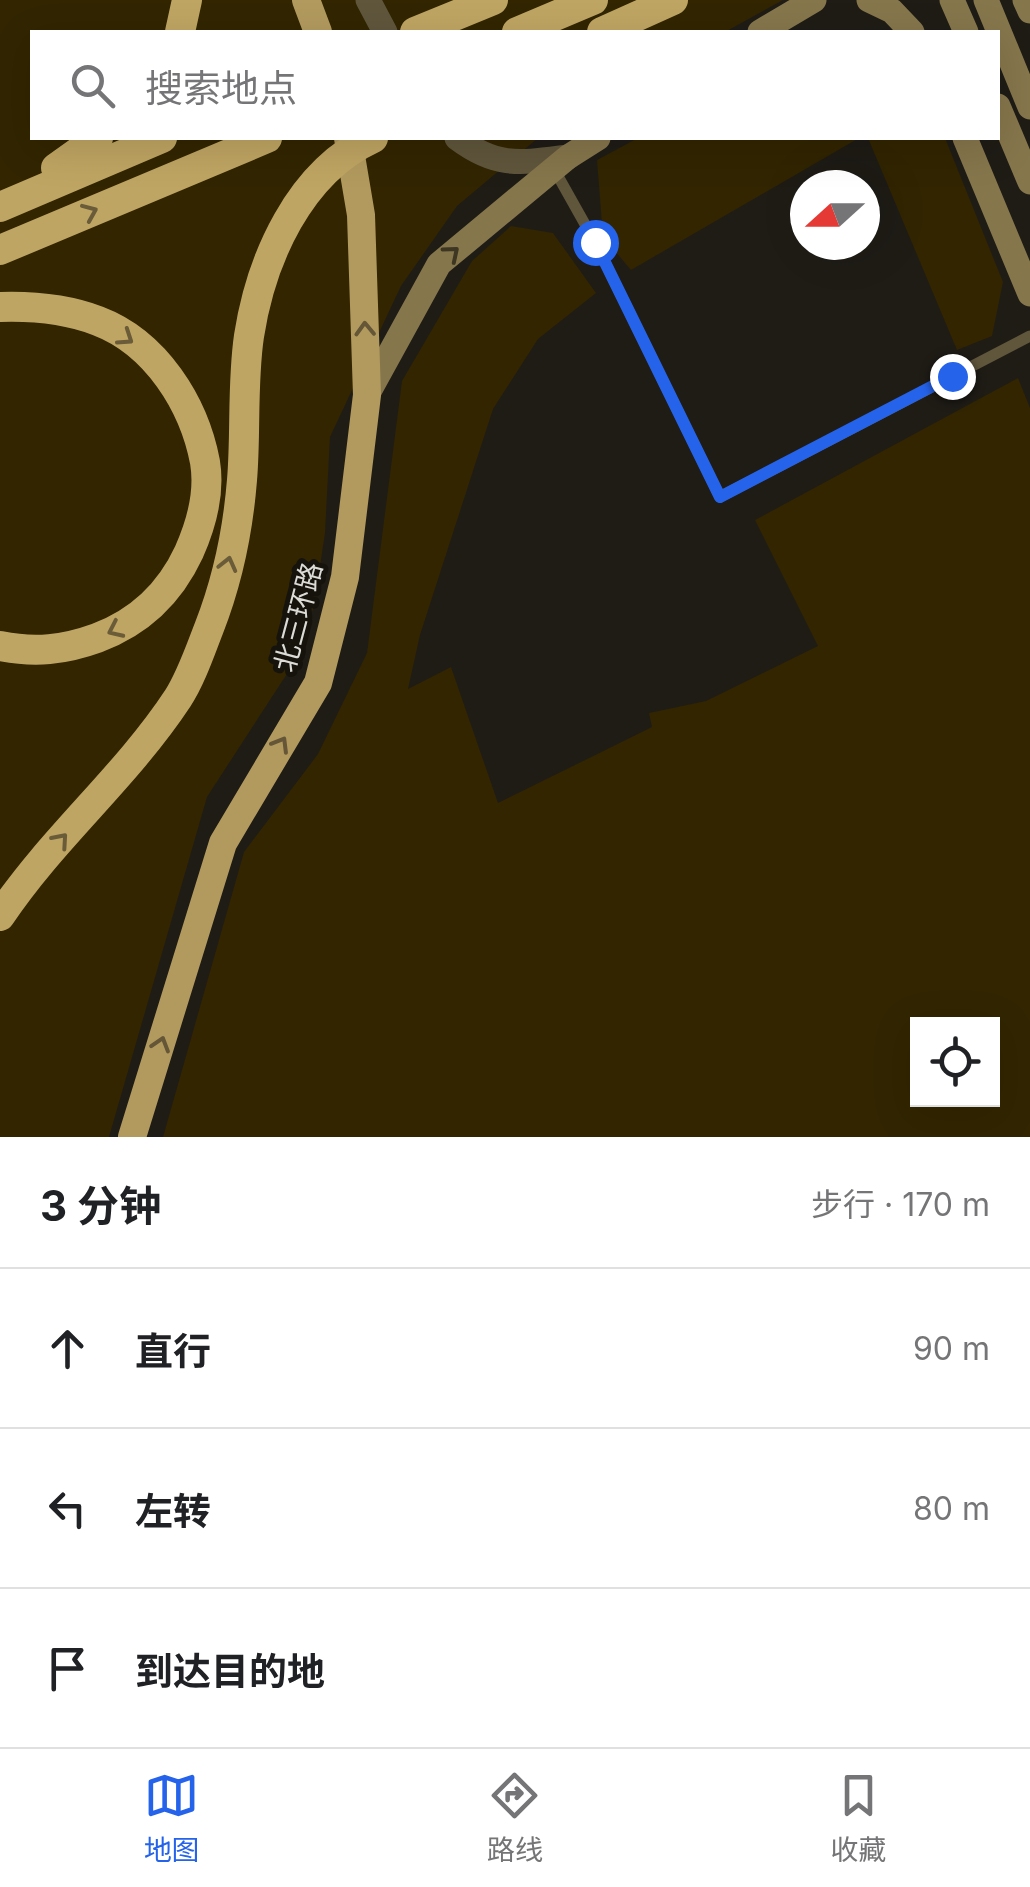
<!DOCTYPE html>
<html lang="zh">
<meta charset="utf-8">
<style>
:root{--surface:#fff;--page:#f2f2f2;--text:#202124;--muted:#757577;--line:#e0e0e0;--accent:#2563eb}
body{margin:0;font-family:Inter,"Noto Sans SC",sans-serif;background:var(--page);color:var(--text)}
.controls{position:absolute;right:30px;bottom:30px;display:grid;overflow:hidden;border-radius:0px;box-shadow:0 10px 40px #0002}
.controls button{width:90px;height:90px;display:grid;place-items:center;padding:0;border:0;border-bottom:2px solid var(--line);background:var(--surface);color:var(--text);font:50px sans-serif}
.compass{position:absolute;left:790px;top:170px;width:90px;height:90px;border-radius:50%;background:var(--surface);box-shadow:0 10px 40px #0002;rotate:249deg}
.stop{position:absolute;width:30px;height:30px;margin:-22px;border:8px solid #2563eb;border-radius:50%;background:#fff}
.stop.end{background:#2563eb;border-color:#fff;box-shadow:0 2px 10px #0008}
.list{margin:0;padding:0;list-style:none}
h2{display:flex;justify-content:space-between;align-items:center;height:130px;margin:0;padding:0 40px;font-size:42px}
h2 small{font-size:32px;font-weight:400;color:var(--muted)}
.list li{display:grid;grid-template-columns:65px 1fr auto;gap:30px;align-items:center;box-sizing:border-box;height:160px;padding:0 40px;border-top:2px solid var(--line)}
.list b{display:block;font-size:38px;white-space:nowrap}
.list em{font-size:32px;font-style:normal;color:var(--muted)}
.icon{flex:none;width:55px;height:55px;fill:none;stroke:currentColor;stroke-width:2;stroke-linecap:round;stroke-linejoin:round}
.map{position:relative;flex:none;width:1030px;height:1137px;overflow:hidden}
.search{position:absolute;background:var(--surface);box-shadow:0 10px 40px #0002;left:30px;right:30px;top:30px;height:110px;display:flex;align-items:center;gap:25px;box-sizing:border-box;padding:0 35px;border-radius:0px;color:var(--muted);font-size:38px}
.sheet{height:610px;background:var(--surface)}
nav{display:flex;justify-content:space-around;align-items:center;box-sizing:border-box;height:140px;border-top:2px solid var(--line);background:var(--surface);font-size:28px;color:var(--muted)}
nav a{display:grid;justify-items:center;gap:5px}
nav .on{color:var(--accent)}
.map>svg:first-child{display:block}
.green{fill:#322500;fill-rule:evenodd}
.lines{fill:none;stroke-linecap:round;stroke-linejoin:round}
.service{stroke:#60563c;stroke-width:11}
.tertiary{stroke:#60563c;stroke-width:25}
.secondary{stroke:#86764c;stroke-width:25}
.trunk{stroke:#b29a5e;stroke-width:28}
.motorway{stroke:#bfa563;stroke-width:30}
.oneway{stroke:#6a5c38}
.oneway2{stroke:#3d3623}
.oneway3{stroke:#645636}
.route{stroke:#2563eb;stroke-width:12}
.labels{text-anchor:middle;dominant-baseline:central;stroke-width:10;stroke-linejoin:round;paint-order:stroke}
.street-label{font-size:28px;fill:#dcdbd6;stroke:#16130d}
</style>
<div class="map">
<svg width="1030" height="1137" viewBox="0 0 1030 1137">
<rect width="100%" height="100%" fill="#1f1c16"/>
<g class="green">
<polygon points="0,0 783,0 725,32 32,32 32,138 538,138 457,206 401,286 330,437 325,533 314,606 294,663 207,797 109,1137 0,1137"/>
<polygon points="638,138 859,138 631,270 603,237 597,160"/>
<polygon points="868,138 945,138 1003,282 992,336 957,350"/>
<path d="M511,226L553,233L596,293L538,339L493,409L420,635L408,689L451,667L498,803L652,727L649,713L706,701L818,646L755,520L1018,378L1030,408V1137H163L244,852L318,754L367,653L402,381L472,261ZM918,1024H992V1100H918Z"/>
</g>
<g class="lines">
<polyline class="service" points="554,169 595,242 720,497 1030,336"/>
<g class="tertiary">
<polyline points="368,0 385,32"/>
<path d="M457,138C497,168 520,163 568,157"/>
</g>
<g class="secondary">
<polyline points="869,0 892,11 912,32"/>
<polyline points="952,0 966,32"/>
<polyline points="986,0 1030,107"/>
<polyline points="1025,0 1030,11"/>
<polyline points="760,32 814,0"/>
<polyline points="998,106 1030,182"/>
<polyline points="965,138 1030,294"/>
<polyline points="367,395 439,264 568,157 598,138"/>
</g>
<g class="trunk">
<polyline points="306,0 318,32"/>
<polyline points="132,1137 223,843 318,683 345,577 367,395 361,215 348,138"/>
</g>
<g class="motorway">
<polyline points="180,32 187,0"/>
<polyline points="415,32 493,0"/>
<polyline points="517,32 593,0"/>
<polyline points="602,32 673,0"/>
<polyline points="56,168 98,138"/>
<polyline points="0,207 162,138"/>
<polyline points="0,250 267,138"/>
<path d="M0,307C32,306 67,309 98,321C156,343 194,404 205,462C210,492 201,525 189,552C170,593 140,622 97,638C64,650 35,653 0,646"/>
<path d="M0,916C52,838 126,777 178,698C191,678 200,651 209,628C227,582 238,530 242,480C246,433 242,383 249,336C261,259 299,172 373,138"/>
</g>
</g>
<defs><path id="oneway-chevron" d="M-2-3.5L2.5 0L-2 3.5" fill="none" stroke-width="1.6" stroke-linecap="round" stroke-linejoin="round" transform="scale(2.5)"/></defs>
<g class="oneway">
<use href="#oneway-chevron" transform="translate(90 212) rotate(-23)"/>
<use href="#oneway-chevron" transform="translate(126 338) rotate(34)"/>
<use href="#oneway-chevron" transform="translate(228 564) rotate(-76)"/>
<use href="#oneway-chevron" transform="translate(115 630) rotate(155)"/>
<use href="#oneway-chevron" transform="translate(61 840) rotate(-49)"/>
</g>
<use class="oneway2" href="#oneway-chevron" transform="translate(452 253) rotate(-40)"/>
<g class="oneway3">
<use href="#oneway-chevron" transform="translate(365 329) rotate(-92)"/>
<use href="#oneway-chevron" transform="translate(281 744) rotate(-59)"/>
<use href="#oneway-chevron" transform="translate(161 1044) rotate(-73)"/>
</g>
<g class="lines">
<polyline class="route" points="595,242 720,497 952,376"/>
</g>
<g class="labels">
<g class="street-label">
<text transform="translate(298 617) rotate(-75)">北三环路</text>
</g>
</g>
</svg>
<div class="controls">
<button><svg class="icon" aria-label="locate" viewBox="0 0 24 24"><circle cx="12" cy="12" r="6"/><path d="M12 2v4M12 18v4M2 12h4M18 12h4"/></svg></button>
</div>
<svg class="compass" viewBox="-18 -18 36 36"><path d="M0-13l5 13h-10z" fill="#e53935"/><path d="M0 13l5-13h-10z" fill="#757577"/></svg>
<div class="stop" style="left:595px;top:242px"></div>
<div class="stop end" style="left:952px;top:376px"></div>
<div class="search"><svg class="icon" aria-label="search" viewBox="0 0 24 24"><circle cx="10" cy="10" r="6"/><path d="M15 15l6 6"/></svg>搜索地点</div>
</div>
<section class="sheet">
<h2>3 分钟<small>步行 · 170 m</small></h2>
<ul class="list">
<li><svg class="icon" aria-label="ahead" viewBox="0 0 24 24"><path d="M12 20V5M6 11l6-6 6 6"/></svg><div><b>直行</b></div><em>90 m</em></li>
<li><svg class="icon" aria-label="left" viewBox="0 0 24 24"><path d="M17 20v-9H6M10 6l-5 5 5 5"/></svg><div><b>左转</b></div><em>80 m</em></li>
<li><svg class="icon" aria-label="arrive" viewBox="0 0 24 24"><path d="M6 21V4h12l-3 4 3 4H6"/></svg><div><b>到达目的地</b></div></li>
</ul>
</section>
<nav>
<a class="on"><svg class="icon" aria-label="map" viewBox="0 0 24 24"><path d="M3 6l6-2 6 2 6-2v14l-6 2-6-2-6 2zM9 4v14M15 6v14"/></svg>地图</a>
<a><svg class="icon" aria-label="directions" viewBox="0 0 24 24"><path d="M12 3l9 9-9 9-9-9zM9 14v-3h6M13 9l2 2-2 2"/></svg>路线</a>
<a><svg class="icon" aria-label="saved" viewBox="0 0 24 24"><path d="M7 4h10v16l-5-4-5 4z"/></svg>收藏</a>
</nav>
